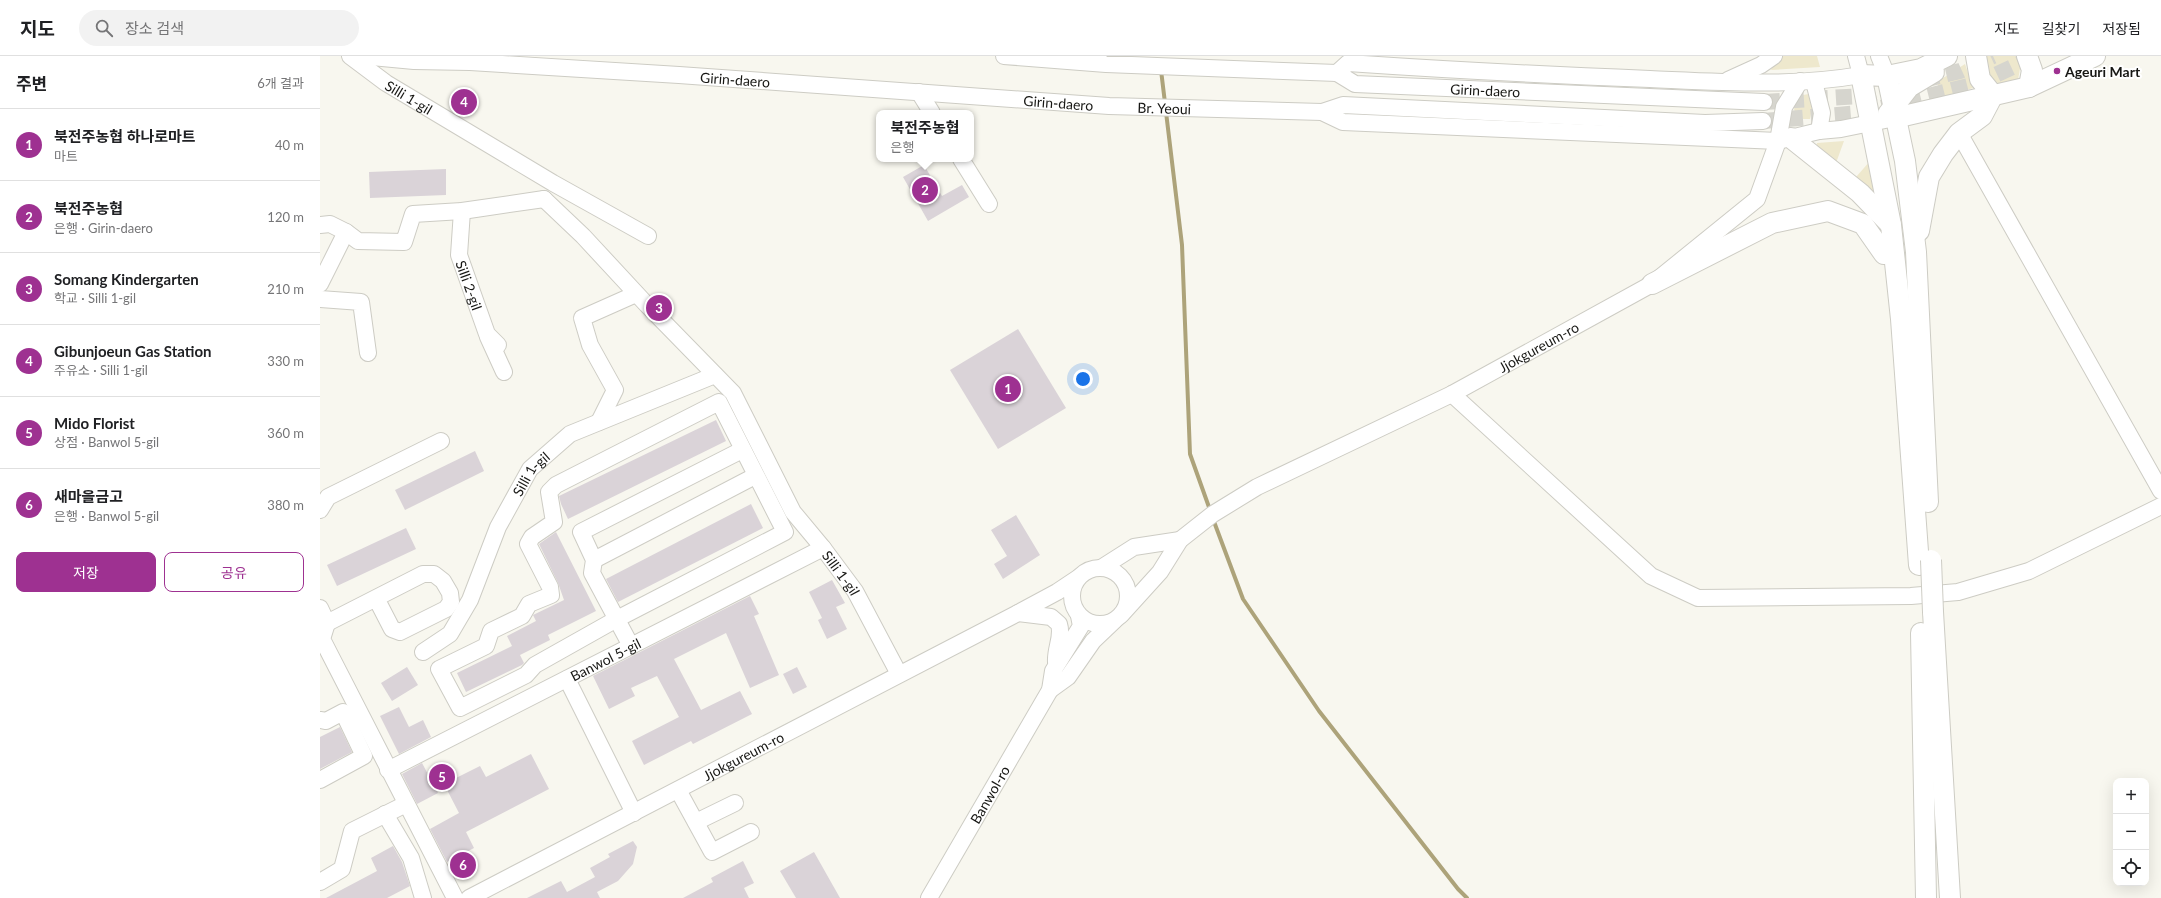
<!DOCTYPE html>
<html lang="ko">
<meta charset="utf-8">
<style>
:root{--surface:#fff;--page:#f2f2f2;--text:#202124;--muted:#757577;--line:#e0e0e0;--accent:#9e3191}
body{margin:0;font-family:Lato,"Noto Sans KR",sans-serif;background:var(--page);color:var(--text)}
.controls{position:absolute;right:12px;bottom:12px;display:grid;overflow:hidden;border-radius:8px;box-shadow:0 4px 16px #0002}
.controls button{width:36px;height:36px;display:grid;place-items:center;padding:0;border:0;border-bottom:1px solid var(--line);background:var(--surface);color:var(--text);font:20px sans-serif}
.you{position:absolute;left:763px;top:323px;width:14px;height:14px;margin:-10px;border:3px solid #fff;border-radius:50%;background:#1a73e8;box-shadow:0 0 0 6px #1a73e833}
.badge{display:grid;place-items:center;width:26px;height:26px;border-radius:50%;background:var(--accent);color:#fff;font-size:13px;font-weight:700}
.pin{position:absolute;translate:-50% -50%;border:2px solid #fff;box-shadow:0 1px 4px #0006}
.popup{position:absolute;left:556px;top:54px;width:98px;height:52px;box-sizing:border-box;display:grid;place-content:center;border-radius:8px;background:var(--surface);filter:drop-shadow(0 1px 3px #0005);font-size:13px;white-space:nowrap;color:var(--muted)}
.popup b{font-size:15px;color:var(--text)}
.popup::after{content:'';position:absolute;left:50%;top:100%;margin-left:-8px;border:8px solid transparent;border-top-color:var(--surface)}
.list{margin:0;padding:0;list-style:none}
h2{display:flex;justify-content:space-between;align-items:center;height:52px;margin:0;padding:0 16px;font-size:17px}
h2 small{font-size:13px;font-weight:400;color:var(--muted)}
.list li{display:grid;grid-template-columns:26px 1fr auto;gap:12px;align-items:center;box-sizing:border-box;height:72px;padding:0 16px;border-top:1px solid var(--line)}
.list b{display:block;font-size:15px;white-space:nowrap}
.list p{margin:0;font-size:13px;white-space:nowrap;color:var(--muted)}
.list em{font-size:13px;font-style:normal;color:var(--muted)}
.actions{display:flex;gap:8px;padding:12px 16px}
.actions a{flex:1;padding:9px 0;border:1px solid var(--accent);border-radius:8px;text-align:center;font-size:14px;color:var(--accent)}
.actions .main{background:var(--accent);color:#fff}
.icon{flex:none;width:22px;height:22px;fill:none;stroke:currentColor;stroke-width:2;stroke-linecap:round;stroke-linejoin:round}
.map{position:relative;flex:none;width:1841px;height:842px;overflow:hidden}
header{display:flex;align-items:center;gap:24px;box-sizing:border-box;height:56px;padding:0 20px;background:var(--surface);border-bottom:1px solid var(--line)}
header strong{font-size:19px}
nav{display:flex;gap:22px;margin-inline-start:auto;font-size:14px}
.search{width:280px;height:36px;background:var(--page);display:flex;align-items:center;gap:10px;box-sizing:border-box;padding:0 14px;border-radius:22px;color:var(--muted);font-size:15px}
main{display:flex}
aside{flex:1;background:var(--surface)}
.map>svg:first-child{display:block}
.green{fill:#eee8cd}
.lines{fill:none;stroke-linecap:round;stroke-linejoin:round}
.stream{stroke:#ada37a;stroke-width:4}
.building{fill:#dad3d8}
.minor-tunnel{stroke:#d6d5ce;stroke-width:16;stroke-dasharray:16 8;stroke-linecap:butt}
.minor-casing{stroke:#cdccc4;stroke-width:18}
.major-casing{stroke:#cdccc4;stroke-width:22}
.minor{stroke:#fff;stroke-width:16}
.major{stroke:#fff;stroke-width:20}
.major-bridge-casing{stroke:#cdccc4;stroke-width:22;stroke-linecap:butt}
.major-bridge{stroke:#fff;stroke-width:20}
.poi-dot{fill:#9e3191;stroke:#fff;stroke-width:1.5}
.labels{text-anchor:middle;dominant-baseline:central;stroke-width:4;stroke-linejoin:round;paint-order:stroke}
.poi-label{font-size:14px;font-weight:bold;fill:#171714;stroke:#fff;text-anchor:start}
.street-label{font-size:14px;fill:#171714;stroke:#fff}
</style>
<header>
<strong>지도</strong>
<div class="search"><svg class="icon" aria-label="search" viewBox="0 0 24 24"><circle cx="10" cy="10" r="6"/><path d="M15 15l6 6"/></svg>장소 검색</div>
<nav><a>지도</a><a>길찾기</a><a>저장됨</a></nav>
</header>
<main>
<aside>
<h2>주변<small>6개 결과</small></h2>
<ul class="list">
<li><span class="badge">1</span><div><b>북전주농협 하나로마트</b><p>마트</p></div><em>40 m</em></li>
<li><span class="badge">2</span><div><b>북전주농협</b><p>은행 · Girin-daero</p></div><em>120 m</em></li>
<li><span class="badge">3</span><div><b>Somang Kindergarten</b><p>학교 · Silli 1-gil</p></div><em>210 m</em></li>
<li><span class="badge">4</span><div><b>Gibunjoeun Gas Station</b><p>주유소 · Silli 1-gil</p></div><em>330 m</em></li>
<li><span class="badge">5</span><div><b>Mido Florist</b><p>상점 · Banwol 5-gil</p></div><em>360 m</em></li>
<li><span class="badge">6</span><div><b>새마을금고</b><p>은행 · Banwol 5-gil</p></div><em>380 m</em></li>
</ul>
<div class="actions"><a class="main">저장</a><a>공유</a></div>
</aside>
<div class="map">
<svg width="1841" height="842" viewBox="0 0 1841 842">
<rect width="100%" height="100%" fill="#f8f7ef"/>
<g class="green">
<polygon points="1461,0 1497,0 1500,11 1451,14 1455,6"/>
<polygon points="1664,0 1697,0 1701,7 1698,24 1681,30 1663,14"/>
<polygon points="1645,8 1653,32 1622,41 1617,26"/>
<polygon points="1489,38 1492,52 1490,63 1478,63 1474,53 1483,39"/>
<polygon points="1524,85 1516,107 1496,94 1497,87"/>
<polygon points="1551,104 1559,144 1536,121"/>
</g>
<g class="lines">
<g class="stream">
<polyline points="841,14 845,47"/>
<polyline points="846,56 862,189 870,398 890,454"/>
<polyline points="893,463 923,543 999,655 1138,833 1147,842"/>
</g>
</g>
<g class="building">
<polygon points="604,109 622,140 642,129 649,141 608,165 583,121"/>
<polygon points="126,113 126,139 50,142 49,116"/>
<polygon points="698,273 746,352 678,393 630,314"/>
<polygon points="396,364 406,385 248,463 241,448 239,440"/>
<polygon points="155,395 164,415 85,454 75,434"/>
<polygon points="431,448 443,472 298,546 286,523"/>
<polygon points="696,459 720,499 683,523 674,508 687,500 671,474"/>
<polygon points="86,472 96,493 17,530 7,509"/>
<polygon points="236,476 276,555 228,579 230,584 200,599 204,607 202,609 146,636 137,617 192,590 187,580 216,565 213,559 244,544 238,527 219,488"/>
<polygon points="512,524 525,547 516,551 527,573 507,583 498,564 502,562 489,536"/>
<polygon points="430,540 439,558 434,560 459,619 430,632 406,577 354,603 381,654 420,635 432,658 373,688 371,685 324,709 312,685 359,661 337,620 311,632 315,640 289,653 273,620"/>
<polygon points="87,611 98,629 72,645 61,627"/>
<polygon points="477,611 487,631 473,638 463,618"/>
<polygon points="79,651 89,671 103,664 111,681 79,698 60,660"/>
<polygon points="20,671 32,696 0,713 0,681"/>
<polygon points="211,698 229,733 146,776 154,792 127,806 110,773 139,757 124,728 160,710 166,721"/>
<polygon points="102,707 118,737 97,748 82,718"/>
<polygon points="313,785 317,791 313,808 298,825 277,836 280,842 207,842 241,825 247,836 275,821 270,812 290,801 288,798"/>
<polygon points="73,790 82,806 90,830 67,842 6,842 57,815 51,802"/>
<polygon points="494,796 520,842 476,842 460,815"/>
<polygon points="423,805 434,827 424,832 429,842 363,842 393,826 391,822"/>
</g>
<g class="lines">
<g class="minor-tunnel">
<polyline points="1603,24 1640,15 1673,0"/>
<polyline points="1444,46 1542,40 1581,30"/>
<polyline points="1443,65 1541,57 1656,28 1716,0"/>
</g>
<defs>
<g id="minor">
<path id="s1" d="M30,0L66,27L233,127L328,180"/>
<path id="s2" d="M41,0L94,5L150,6L359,19L789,50L1002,56L1023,49L1385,67L1443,65"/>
<path id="s3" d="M684,0L786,8L1017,17L1035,28L1444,46"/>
<polyline points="1559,0 1567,20"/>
<path d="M1017,17L1028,7C1129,14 1229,19 1330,23C1400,26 1472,31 1541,19L1536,0"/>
<polyline points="1408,24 1441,9 1454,0"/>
<polyline points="1494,26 1502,57 1499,75"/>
<polyline points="599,36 612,57"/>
<polyline points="1002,56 1023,66 1458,85 1499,75 1521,73 1575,62"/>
<polyline points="1639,77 1841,435"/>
<polyline points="641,103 669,148"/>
<path id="s4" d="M224,143L263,180L327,249L413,337L473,456L503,492L535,535L579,618"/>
<path id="s5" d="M142,155L139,199L167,278L178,289"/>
<polyline points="0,169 10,168 26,176 38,185 84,186 93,158 142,155 224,143"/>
<polyline points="0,228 26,176"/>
<polyline points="0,243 41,246 48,297"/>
<polyline points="168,281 184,316"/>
<polyline points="1132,338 1331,520 1378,542 1591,540 1638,536 1709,515 1841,450"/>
<polygon points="399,346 465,476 295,564 215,609 206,619 140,652 119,613 166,590 171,575 202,560 209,548 231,539 230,531 208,488 212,481 234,466 229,436 236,429"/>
<polyline points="279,366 295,334 270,289 262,262 316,238"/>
<polyline points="0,454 8,441 121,385"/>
<polyline points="274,504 435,420"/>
<circle cx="780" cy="540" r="28"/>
<polyline points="781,512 814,491 860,484"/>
<polyline points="0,552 7,567 2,583 135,842"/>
<path d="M698,557L731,561L739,568C743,581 735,592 736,606"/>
<path id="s6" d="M801,559L840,516L860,484L893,458L937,431L1132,338L1332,228L1437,143L1458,85L1464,51L1480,25"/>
<polyline points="7,567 103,518 114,518 123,525 130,537 131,546 126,553 80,576 72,573 56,542"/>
<polyline points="311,590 272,517 274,504 261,476 422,394"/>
<path id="s7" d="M103,596L130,578L150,544L178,471L210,413L250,378L395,319"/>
<polyline points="247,623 314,757"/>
<polyline points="730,634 748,621 773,585 794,565"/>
<polyline points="0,664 6,665 23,656 44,700 0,724"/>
<path id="s8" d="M68,714L503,492"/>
<polyline points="358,734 392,796 431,776"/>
<polyline points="65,758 91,802 103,842"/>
<polyline points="376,766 415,747"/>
<polyline points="0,826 22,813 32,775 86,748"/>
<path id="s9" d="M149,842L698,557L737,536L758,522"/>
<path id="s10" d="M609,842L730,634L733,615L761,570L759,560"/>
</g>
<g id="major">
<polyline points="1656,0 1660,23 1673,39"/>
<polyline points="1707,0 1712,14 1709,31"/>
<polyline points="1567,20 1585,105 1596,196 1608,446"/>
<polyline points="1568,58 1589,31 1614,16"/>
<polyline points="1575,62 1709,31 1775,0"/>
<polyline points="1471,82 1540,137 1571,169"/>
<polyline points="1599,175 1609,121 1623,98 1639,77 1662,60 1673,39"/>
<polyline points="1332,228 1452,167 1508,155 1543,168 1564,198 1573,197"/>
<polyline points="1599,509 1581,263 1571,169 1541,19 1567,20 1601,13 1627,0"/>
<polyline points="1613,556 1630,842"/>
<polyline points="1601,577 1606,842"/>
</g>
</defs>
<use href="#minor" class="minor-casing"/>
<use href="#major" class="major-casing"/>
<use href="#minor" class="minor"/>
<use href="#major" class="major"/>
<defs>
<polyline id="major-bridge" points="1611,504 1613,556"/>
</defs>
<use href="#major-bridge" class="major-bridge-casing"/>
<use href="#major-bridge" class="major-bridge"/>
</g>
<circle class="poi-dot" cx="1737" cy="15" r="4"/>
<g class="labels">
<g class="poi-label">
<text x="1745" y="15">Ageuri Mart</text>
</g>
<g class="street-label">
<text stroke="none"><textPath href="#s2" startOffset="375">Girin-daero</textPath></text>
<text stroke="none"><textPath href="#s3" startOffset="485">Girin-daero</textPath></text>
<text stroke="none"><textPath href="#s1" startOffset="72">Silli 1-gil</textPath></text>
<text stroke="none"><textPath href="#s2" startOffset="699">Girin-daero</textPath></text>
<text stroke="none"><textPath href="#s2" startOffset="805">Br. Yeoui</textPath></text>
<text stroke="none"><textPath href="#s5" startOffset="76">Silli 2-gil</textPath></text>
<text stroke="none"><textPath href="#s6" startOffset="504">Jjokgureum-ro</textPath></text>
<text stroke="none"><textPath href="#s7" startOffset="213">Silli 1-gil</textPath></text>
<text stroke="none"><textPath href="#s4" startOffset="482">Silli 1-gil</textPath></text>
<text stroke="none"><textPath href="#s8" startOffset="244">Banwol 5-gil</textPath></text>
<text stroke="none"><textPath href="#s9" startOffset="309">Jjokgureum-ro</textPath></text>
<text stroke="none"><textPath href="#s10" startOffset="120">Banwol-ro</textPath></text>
</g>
</g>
</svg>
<div class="controls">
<button>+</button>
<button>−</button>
<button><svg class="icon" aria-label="locate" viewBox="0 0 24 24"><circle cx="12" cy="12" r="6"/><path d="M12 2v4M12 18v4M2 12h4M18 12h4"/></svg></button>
</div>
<div class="you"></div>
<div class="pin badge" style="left:688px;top:333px">1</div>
<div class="pin badge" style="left:605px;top:134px">2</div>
<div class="popup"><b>북전주농협</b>은행</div>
<div class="pin badge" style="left:339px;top:252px">3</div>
<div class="pin badge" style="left:144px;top:46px">4</div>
<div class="pin badge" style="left:122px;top:721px">5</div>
<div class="pin badge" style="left:143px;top:809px">6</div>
</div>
</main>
